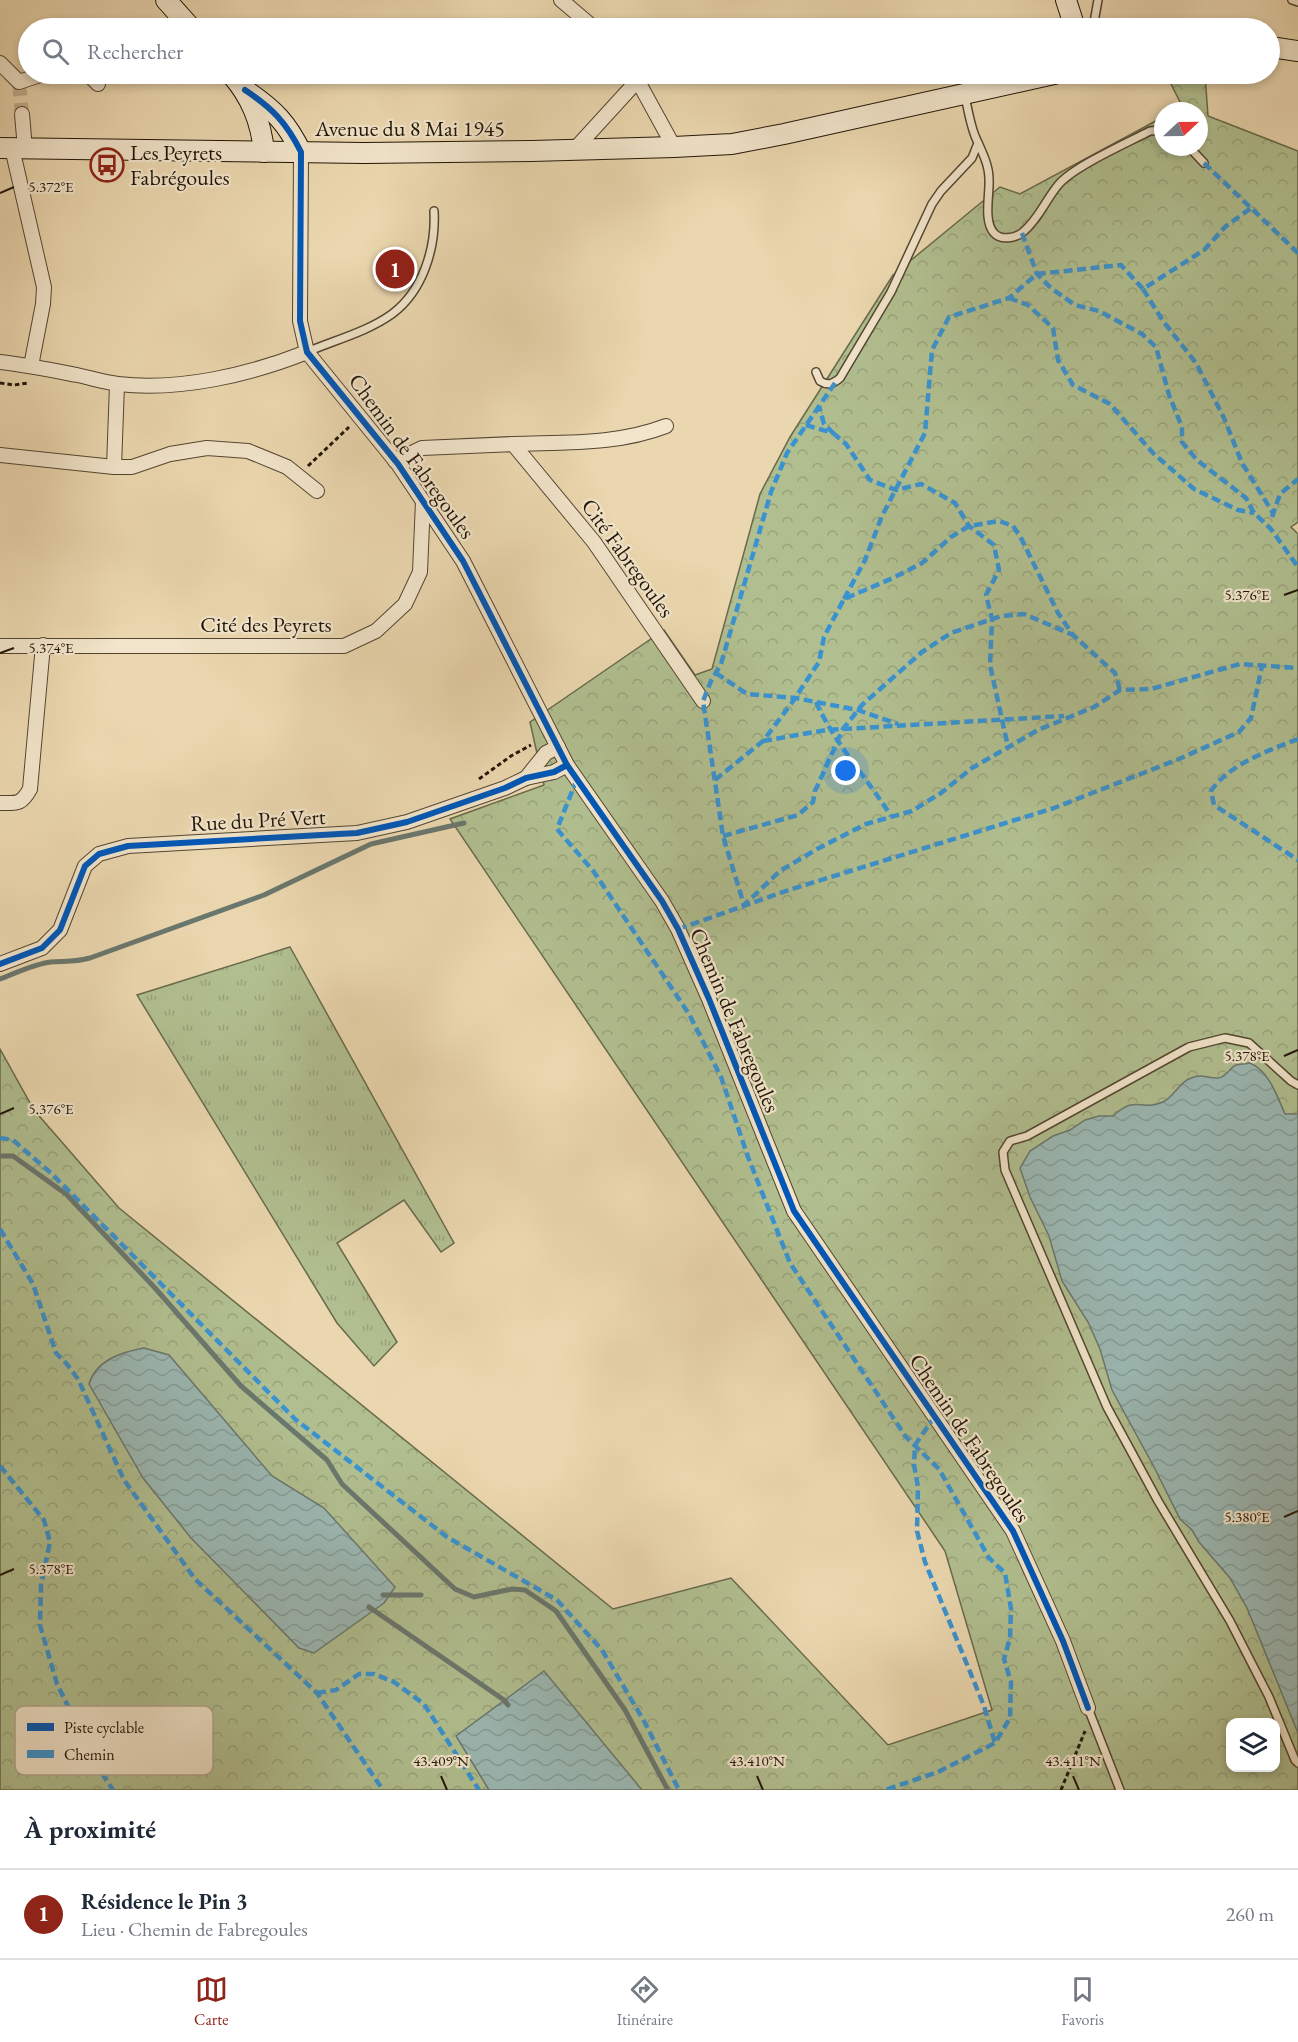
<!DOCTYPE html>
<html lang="fr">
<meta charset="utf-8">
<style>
:root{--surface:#fff;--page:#f6f6f7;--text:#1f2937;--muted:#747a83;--line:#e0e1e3;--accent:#8f2418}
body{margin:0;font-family:"EB Garamond",serif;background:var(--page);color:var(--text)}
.controls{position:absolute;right:18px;bottom:18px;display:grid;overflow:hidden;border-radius:12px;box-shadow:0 3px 9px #0003}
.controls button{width:54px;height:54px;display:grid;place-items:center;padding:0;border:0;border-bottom:2px solid var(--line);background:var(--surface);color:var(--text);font:30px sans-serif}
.compass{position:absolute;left:1154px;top:102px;width:54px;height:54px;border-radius:50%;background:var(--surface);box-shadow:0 3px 9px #0003;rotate:68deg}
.you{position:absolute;left:846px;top:771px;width:21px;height:21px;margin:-15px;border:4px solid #fff;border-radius:50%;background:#1a73e8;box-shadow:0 0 0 9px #1a73e833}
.badge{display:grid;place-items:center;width:39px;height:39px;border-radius:50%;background:var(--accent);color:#fff;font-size:20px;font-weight:700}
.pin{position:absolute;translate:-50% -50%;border:3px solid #fff;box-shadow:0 2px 6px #0006}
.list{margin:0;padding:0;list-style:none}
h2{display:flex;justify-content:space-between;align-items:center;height:78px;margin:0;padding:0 24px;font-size:26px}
h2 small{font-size:20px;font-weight:400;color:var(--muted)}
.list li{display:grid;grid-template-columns:39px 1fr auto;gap:18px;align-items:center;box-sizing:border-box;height:90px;padding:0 24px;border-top:2px solid var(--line)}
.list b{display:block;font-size:22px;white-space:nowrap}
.list p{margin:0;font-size:20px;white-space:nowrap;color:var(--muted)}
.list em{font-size:20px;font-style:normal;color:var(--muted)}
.icon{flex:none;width:33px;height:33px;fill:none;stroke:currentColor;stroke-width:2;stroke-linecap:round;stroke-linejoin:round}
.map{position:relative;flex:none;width:1298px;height:1790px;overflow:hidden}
.search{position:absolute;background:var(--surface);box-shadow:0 3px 9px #0003;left:18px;right:18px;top:18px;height:66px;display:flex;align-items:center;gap:15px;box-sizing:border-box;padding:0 21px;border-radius:33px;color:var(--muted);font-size:22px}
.sheet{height:168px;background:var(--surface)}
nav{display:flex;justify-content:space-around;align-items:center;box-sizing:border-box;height:84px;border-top:2px solid var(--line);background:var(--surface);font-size:16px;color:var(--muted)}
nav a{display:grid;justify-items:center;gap:3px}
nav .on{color:var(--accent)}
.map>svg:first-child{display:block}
.grass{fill:url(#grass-tufts);stroke:#686a4c;stroke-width:1.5}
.forest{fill:url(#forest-crowns);stroke:#686a4c;stroke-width:1.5;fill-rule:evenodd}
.water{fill:url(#water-waves);stroke:#6a776e;stroke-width:1.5}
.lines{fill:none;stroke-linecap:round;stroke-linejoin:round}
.stream{stroke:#6a776e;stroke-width:5}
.street-tunnel{stroke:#c2b08d;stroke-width:14;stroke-dasharray:14 7;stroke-linecap:butt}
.lane-casing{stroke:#534631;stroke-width:10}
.street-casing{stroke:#534631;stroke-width:16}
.secondary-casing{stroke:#201507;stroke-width:22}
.path{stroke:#201507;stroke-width:3;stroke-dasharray:4.5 3;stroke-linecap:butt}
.lane{stroke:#f2e5cb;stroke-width:7}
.street{stroke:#f2e5cb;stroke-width:14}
.secondary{stroke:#f2e5cb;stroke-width:20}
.quiet{stroke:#3a93d1;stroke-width:4.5;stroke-dasharray:9 4.5;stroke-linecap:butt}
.cycleway-casing{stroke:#f2e5cb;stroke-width:10}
.cycleway{stroke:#0057b8;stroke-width:6}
.ticks{fill:none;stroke:#201507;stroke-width:2}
.labels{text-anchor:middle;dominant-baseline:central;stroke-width:4.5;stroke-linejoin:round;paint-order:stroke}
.street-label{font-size:22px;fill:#201507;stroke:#f2e5cb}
.poi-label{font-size:22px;fill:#201507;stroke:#f2e5cb;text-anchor:start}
.key{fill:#f2e5cb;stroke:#b3a790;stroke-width:1.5}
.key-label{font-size:16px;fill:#201507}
.ticks-label{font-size:15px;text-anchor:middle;fill:#201507;stroke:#f2e5cb;stroke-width:4.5;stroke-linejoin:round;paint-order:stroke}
</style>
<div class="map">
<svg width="1298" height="1790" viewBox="0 0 1298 1790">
<defs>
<pattern id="grass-tufts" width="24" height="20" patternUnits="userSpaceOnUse" patternTransform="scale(1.5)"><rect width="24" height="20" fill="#b1bf90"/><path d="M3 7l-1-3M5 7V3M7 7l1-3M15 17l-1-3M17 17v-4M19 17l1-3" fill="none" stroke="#98a37b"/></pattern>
<pattern id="forest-crowns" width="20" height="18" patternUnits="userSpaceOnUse" patternTransform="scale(1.5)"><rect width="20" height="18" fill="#b1bf90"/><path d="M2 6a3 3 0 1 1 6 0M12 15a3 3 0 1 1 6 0" fill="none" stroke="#98a37b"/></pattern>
<pattern id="water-waves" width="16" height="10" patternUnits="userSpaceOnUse" patternTransform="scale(1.5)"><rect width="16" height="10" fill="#9bb8b3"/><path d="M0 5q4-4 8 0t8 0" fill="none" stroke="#859d98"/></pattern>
</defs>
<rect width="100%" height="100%" fill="#ebd7af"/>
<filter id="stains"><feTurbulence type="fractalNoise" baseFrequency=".00333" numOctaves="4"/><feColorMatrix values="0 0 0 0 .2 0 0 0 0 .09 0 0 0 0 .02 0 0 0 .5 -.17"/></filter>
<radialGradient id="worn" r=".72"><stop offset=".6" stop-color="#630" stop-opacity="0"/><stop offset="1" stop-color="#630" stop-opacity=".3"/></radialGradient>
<polygon class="grass" points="290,947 454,1243 441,1252 404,1200 337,1243 397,1342 374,1366 337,1323 137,995"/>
<path class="forest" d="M1166,74H1205L1208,116L1298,151V522L1291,527L1298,534V1790H0V1049L34,1110L119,1208L613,1609L731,1578L888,1745L992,1710L945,1551L450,819L544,785L530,722L664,630L695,675L712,669L760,494L790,437L893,275L1000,187L1020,194L1163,117V147H1199V111H1174L1182,106ZM1230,1722H1276V1768H1230Z"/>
<g class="water">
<path d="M1250,1063C1269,1071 1277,1096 1285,1114H1298V1733L1247,1608L1230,1578L1199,1542L1192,1530L1180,1519L1154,1467L1112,1390L1100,1349L1088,1322L1062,1281L1049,1236L1030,1197L1020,1168L1030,1151L1053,1136L1070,1130L1085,1120L1099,1116H1113C1137,1094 1139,1112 1163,1102C1174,1097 1179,1082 1191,1078C1203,1073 1208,1079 1218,1078C1227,1077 1229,1068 1236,1065C1240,1064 1246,1064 1250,1063Z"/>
<path d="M144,1348L169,1355L272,1476L324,1508L395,1587L384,1603L314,1653L299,1648L191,1538L143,1478L89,1384C96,1360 122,1352 144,1348Z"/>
<polygon points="544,1671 642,1790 489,1790 456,1736"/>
</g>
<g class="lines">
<g class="stream">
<path d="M0,979C16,973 34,964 51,962C65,961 76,962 90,958L264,895L371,844L464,823"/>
<polyline points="0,1156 13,1156 66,1194 155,1288 241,1386 327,1460 342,1484 455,1589 474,1597 512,1589 525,1590 556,1611 625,1710 668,1790"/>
<polyline points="383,1595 421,1595"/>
<polyline points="369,1607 504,1700 508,1705"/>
</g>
<polyline class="street-tunnel" points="19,82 22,114"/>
<defs>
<g id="lane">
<polyline points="1292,0 1298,2"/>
<polyline points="1093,28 1098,0"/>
<path d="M965,96C968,110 970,123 975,136C981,150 989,164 989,179C990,194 983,221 994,233C1001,241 1016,238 1023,232C1039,219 1046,199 1059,184C1075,166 1127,143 1150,131L1163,130"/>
<polyline points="1189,147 1204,163"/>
<path d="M307,352C335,340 367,332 392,314C423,291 436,248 434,211"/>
<path d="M816,372L820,381C828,386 833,384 840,378L891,292L932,204L941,191L972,158L978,143"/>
<polyline points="1298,1085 1291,1081 1249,1043 1225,1038 1189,1047 1027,1136 1010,1141 1003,1152 1005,1170 1107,1407 1158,1501 1230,1621 1269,1697 1295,1760 1298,1763"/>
<polyline points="1088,1708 1120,1790"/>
</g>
<g id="street">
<polyline points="561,0 594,28"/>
<polyline points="0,63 19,82 43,74"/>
<polyline points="88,74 98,84"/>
<polyline points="634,74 674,147"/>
<polyline points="22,114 25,149"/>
<polyline points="12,148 44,287 43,304 31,366"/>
<polyline points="575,149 638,80"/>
<polyline points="301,152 300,321 307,352 398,464 463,561 567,765 662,901 678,929 709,999 794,1211 1013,1531 1063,1641 1088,1708"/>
<path d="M0,362C26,365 51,370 77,375C91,378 104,382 118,384C180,391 249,375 307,352"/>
<path d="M513,444C565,442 617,445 666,426"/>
<polyline points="0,455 114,467 117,384"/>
<polyline points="395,461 422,448 513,444 594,542 703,701"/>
<polyline points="114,467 132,467 170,454 207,448 248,451 287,467 317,491"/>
<polyline points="0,646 344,646 376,631 405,604 420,572 423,501"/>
<polyline points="526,778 546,753 558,747"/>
<path d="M0,803C17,803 21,805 30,789L43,645"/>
<polyline points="0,964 42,948 60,930 85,866 99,854 128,846 357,833 407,822 505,788 526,778 554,772 567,765"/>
</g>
<g id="secondary">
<polyline points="166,0 191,28"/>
<polyline points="1066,0 1075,28"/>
<polyline points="1270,47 1298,51"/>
<path d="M231,74C251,97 261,121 264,152"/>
<path d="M248,92C274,110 287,123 301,152"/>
<polyline points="0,148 364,153 532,151 674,147 732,144 784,134 1054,74"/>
</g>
</defs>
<use href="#lane" class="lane-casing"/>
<use href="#street" class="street-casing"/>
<use href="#secondary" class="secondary-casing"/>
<g class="path">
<polyline points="0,383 14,385 28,383"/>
<polyline points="308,466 349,427"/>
<polyline points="479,779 511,756 531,745"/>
<polyline points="1061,1790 1085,1731"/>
</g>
<use href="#lane" class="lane"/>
<use href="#street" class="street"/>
<use href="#secondary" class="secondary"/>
<g class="quiet">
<polyline points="1204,163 1298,253"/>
<polyline points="1022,233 1037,274 1051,288 1075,305 1099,311 1142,334 1156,347 1169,395 1182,427 1182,442 1197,460 1246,498 1254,513 1271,529 1298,567"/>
<polyline points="1143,289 1163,321 1196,363 1224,418 1242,463 1273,513"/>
<polyline points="1009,298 1028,305 1053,328 1058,360 1073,385 1110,404 1153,453 1194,489 1238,510 1254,513"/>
<polyline points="835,383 787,453 771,492 721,664 711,681 703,701 723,836 744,905 780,871 817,849 866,824 912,811 941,793 972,768 1038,730 1094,707 1120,690 1151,689 1240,664 1298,668"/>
<polyline points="806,425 833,433 824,424 819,406"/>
<polyline points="833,433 846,444 870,480 896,490 921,484 955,503 969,526 994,545 999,570 986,595 992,619 990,665 1008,747"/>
<polyline points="1272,517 1280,494 1298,479"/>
<polyline points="844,599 865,560 882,516 925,433 932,350 949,317 1009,298 1037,274 1121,265 1143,289 1204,250 1226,226 1251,208"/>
<polyline points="716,673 747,694 795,698 858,710 898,724"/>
<path d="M816,702C835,744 867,778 891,816"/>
<path d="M1298,739C1269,750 1228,765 1211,791L1214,805L1298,860"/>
<polyline points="763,741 826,730 1064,716"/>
<polyline points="577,779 557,829 594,872 689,1014 721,1077 748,1157 790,1263 906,1437 939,1469 989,1558 1005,1573 1011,1609 1010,1638 1004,1659 1011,1682 1010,1718 995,1743 938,1772 885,1790"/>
<polyline points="715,780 763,741 791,704 819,662 824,637 844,599 893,578 922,563 951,537 969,526 999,521 1013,526 1020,536 1058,613 1073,635 1115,673 1120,690"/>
<polyline points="723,836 798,815 813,802 815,791 843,729 862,705 922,652 951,633 1001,616 1024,614 1073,635"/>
<polyline points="678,929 789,890 1054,808 1179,759 1239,732 1251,718 1262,666"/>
<polyline points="0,1138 13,1140 52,1174 295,1419 447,1537 557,1600 602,1650 644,1721 679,1790"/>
<polyline points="0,1229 33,1284 56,1353 66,1363 78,1379 124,1480 195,1579 317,1693 383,1790"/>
<polyline points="935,1416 915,1445 914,1465 918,1487 917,1531 925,1562 984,1706 995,1743"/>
<polyline points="0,1466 44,1520 50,1542 41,1585 40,1625 57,1684 101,1772 113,1790"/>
<polyline points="317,1693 336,1690 359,1674 374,1674 394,1682 424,1704 479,1790"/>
</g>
<defs>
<g id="cycleway">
<path d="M245,90C272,108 286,122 301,152L300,321L307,352L398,464L463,561L567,765L662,901L678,929L709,999L794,1211L1013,1531L1063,1641L1088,1708"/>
<polyline points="0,964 42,948 60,930 85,866 99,854 128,846 357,833 407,822 505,788 526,778 554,772 567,765"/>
</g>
</defs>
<use href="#cycleway" class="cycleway-casing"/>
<use href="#cycleway" class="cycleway"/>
</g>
<path class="ticks" d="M0,193L14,187M1284,595L1298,590M0,653L14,648M1284,1056L1298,1050M0,1114L14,1108M1284,1517L1298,1511M0,1575L14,1569M441,1776L447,1790M757,1776L763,1790M1073,1776L1079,1790"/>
<defs>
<symbol id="bus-ring" viewBox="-11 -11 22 22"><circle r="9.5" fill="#f2e5cb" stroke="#8f2418" stroke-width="1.5"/><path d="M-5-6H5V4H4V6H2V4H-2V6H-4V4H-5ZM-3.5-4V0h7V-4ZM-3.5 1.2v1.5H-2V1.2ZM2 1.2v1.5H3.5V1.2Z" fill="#8f2418"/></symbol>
</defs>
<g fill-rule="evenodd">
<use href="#bus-ring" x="88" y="146" width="38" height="38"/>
</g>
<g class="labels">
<g class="street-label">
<text x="410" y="128">Avenue du 8 Mai 1945</text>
<text transform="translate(412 456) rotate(54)">Chemin de Fabregoules</text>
<text transform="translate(628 558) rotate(54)">Cité Fabregoules</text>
<text x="266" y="624">Cité des Peyrets</text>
<text transform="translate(258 820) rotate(-3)">Rue du Pré Vert</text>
<text transform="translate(735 1020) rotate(67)">Chemin de Fabregoules</text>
<text transform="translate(970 1438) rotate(56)">Chemin de Fabregoules</text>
</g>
<g class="poi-label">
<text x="130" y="152">Les Peyrets<tspan x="130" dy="25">Fabrégoules</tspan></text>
</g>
</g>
<rect x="15" y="1706" width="198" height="69" rx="9" class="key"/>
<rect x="27" y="1723" width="27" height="8" fill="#0057b8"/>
<rect x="27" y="1750" width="27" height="8" fill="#3a93d1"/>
<g class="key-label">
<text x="64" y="1733">Piste cyclable</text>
<text x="64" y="1760">Chemin</text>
</g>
<g class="ticks-label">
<text x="51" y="192">5.372°E</text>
<text x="1247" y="600">5.376°E</text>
<text x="51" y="653">5.374°E</text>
<text x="1247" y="1061">5.378°E</text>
<text x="51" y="1114">5.376°E</text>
<text x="1247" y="1522">5.380°E</text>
<text x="51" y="1574">5.378°E</text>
<text x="441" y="1766">43.409°N</text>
<text x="757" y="1766">43.410°N</text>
<text x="1073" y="1766">43.411°N</text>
</g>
<rect width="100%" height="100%" filter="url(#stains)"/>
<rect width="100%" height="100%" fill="url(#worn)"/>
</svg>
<div class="controls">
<button><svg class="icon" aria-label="layers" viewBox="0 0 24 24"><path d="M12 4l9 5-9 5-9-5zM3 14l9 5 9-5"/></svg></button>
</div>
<svg class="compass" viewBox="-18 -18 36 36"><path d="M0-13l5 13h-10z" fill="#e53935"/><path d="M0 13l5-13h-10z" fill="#747a83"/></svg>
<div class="you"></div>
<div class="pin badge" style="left:395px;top:269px">1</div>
<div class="search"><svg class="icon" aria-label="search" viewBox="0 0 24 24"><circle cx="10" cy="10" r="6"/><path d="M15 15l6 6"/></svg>Rechercher</div>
</div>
<section class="sheet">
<h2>À proximité<small></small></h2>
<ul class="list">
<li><span class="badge">1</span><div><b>Résidence le Pin 3</b><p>Lieu · Chemin de Fabregoules</p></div><em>260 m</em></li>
</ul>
</section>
<nav>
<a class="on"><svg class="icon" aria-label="map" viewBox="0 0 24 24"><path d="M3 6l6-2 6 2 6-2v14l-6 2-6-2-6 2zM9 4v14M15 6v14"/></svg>Carte</a>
<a><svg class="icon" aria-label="directions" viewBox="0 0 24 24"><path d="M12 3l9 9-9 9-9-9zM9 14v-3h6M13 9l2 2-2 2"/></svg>Itinéraire</a>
<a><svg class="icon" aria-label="saved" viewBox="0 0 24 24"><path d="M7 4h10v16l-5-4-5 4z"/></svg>Favoris</a>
</nav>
